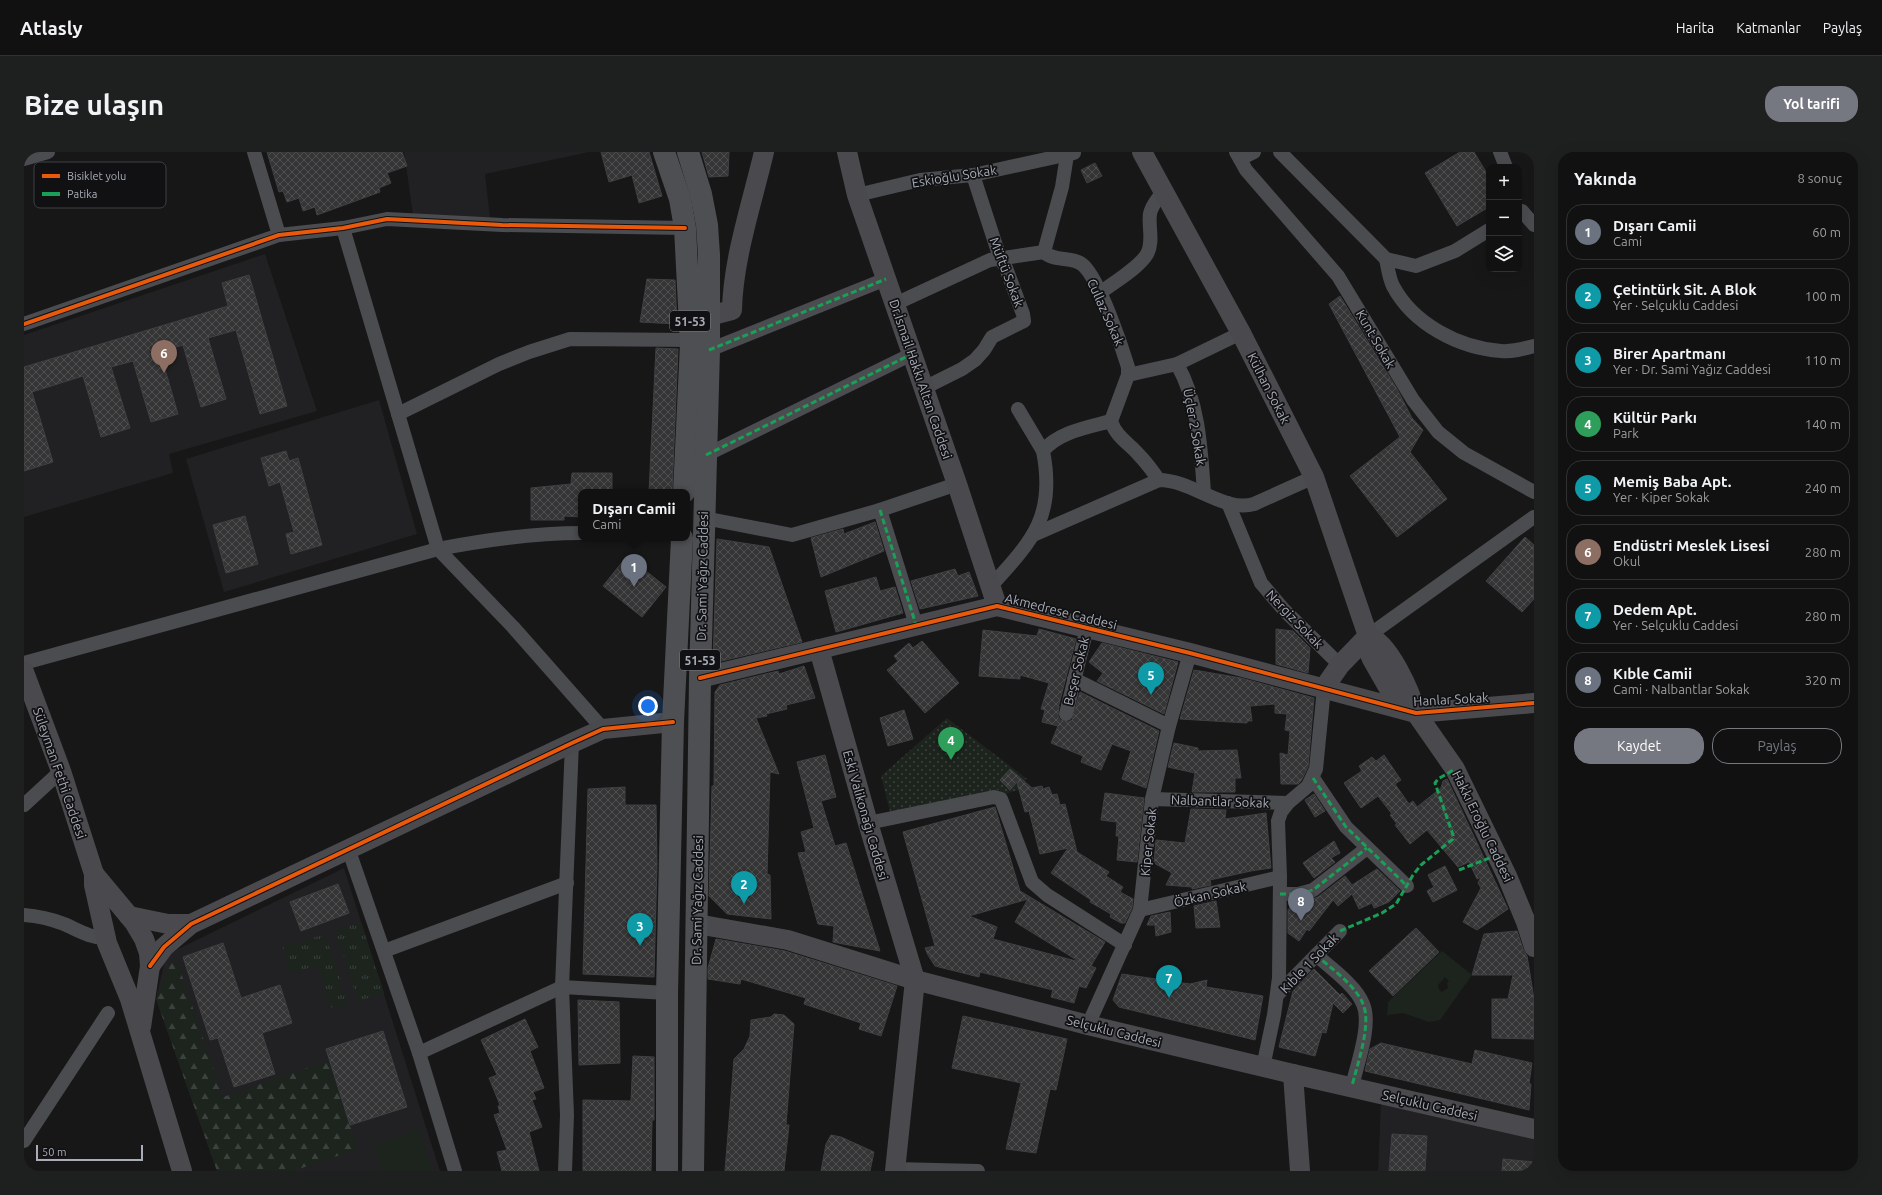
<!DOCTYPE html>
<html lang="tr">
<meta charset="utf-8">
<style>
:root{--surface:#111;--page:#1e1f1f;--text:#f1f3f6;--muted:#9c9d9f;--line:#303131;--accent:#757880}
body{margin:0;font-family:Ubuntu,sans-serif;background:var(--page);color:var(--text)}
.controls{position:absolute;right:12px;top:12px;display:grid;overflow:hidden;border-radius:8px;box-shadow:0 4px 16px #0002}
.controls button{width:36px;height:36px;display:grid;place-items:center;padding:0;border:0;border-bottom:1px solid var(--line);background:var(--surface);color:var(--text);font:20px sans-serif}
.scale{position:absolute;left:12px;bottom:10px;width:107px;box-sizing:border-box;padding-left:4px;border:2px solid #a8adb8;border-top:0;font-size:11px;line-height:14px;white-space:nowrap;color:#a8adb8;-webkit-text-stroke:3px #111113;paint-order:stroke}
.you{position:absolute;left:624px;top:554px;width:14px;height:14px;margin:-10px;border:3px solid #fff;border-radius:50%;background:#1a73e8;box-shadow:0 0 0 6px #1a73e833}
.badge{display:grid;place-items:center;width:26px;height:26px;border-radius:50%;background:var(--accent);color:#fff;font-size:13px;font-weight:700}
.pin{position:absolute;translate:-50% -33px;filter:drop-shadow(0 1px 2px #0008)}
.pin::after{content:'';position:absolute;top:21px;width:14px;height:12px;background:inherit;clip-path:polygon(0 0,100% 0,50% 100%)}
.popup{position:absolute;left:554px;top:337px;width:112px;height:52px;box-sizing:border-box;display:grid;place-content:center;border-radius:8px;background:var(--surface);filter:drop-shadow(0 1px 3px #0005);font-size:13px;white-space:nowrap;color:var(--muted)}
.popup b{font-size:15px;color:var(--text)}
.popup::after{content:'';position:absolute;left:50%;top:100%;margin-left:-8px;border:8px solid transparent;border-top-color:var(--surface)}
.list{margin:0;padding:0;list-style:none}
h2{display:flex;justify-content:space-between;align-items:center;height:52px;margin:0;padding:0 16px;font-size:17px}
h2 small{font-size:13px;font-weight:400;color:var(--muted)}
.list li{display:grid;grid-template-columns:26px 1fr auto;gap:12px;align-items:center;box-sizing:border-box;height:56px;margin:0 8px 8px;padding:0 8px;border:1px solid var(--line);border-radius:16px}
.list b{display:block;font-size:15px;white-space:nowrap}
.list p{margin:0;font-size:13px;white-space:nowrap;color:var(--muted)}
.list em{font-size:13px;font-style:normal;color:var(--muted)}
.actions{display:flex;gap:8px;padding:12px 16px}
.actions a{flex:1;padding:9px 0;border:1px solid var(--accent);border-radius:16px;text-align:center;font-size:14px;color:var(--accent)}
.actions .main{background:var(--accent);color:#fff}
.icon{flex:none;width:22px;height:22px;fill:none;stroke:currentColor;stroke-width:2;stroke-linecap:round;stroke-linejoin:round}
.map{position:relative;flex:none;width:1510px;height:1019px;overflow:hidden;border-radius:16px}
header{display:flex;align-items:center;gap:24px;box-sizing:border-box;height:56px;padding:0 20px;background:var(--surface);border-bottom:1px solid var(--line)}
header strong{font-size:19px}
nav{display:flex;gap:22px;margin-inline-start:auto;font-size:14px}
.intro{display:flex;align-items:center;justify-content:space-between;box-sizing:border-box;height:96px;padding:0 24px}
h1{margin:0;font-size:28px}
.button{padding:10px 18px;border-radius:16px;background:var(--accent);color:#fff;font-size:14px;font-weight:700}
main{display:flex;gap:24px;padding:0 24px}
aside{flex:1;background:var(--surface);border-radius:16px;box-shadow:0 4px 16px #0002}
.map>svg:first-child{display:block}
.built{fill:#212123}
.grass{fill:url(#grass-tufts)}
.forest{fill:url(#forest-firs)}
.park{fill:url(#park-dots)}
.garden{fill:#1d241e;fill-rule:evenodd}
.building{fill:url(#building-cross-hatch);stroke:#3f4043;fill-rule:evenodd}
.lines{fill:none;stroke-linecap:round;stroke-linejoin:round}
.street{stroke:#4b4c50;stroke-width:14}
.secondary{stroke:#4a4a4e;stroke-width:20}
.primary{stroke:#4d4f52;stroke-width:22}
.quiet{stroke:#1a9f57;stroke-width:3;stroke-dasharray:6 3;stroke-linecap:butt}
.cycleway-casing{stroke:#111113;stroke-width:6}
.cycleway{stroke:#e8590c;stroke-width:4}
.labels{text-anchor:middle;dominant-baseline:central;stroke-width:3.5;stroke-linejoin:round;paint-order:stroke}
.shield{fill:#111113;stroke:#7b7e86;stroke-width:1}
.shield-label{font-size:12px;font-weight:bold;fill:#a8adb8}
.street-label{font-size:13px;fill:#a8adb8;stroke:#111113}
.key{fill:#111113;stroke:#3e4045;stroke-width:1}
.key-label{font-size:11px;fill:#a8adb8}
</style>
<header>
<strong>Atlasly</strong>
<nav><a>Harita</a><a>Katmanlar</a><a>Paylaş</a></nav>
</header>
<div class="intro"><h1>Bize ulaşın</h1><a class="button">Yol tarifi</a></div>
<main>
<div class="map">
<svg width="1510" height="1019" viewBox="0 0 1510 1019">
<defs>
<pattern id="grass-tufts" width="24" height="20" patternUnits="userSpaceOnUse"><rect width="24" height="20" fill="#1d241e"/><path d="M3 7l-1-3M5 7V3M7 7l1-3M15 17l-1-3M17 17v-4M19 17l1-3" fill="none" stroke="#3b413d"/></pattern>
<pattern id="forest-firs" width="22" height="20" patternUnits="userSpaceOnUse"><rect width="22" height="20" fill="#1d241e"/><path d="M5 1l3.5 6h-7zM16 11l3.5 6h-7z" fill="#3b413d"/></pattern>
<pattern id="park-dots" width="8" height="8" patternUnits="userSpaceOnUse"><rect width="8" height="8" fill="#1d241e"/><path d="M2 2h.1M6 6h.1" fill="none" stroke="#3b413d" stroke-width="1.8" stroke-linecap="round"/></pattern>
<pattern id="building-cross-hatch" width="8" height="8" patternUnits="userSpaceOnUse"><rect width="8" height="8" fill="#353536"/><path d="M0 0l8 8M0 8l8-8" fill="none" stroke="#4f5051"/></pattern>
</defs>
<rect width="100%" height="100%" fill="#171717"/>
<g class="built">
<polygon points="380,0 565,0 461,22 466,66 389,62"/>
<polygon points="241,102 293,259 145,302 149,321 0,365 0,183"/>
<polygon points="355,248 393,382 200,440 162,307"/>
<polygon points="320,716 416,1019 193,1019 132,847 142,803"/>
<polygon points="1357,950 1510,984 1510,1019 1401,1019 1403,984 1368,982 1365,1019 1354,1019"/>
</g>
<g class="grass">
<polygon points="337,770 360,841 334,849 311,778"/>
<polygon points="301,782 324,852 308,857 293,813 266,822 258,796"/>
</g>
<polygon class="forest" points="153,809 199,945 304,909 334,997 269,1019 193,1019 132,847 146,812"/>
<polygon class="park" points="923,566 1003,627 994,638 978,643 975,638 867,663 857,624"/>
<g class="garden">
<path d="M1418,799L1448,823L1416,868L1405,870L1379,861L1363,863L1364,850ZM1421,825L1425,829L1423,831L1424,836L1418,840L1415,838L1414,833Z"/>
<polygon points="395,978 408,1019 358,1019 350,993"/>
</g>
<g class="building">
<polygon points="243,0 378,0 383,14 363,21 367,31 355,36 356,40 293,63 291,55 279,59 275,46 263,50 259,39 255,40"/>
<polygon points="577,0 625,0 638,44 615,51 608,23 585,30"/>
<polygon points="678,0 705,0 704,24 685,25"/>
<polygon points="1436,0 1450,0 1465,25 1465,55 1433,74 1401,21"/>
<polygon points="1071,11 1078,24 1063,31 1057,18"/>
<polygon points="225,123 263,254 236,262 212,178 184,186 202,247 177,255 159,193 136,200 154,262 127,270 109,209 87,215 106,276 77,285 59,224 8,240 29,310 0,319 0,215 204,154 198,131"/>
<polygon points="623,127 651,128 653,172 616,170"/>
<polygon points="1316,144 1373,237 1388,266 1399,278 1386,300 1423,347 1373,385 1326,324 1376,285 1305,152"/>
<polygon points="632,196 654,197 648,340 625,340"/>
<polygon points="262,299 265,309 274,306 298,393 267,402 262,382 270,380 256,330 245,334 237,306"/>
<polygon points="548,321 588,321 588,340 557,340 557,365 540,364 540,368 507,368 507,336 547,332"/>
<polygon points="221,364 234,412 202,421 189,373"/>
<polygon points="851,370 860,399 797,425 787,386 819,377 820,382"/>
<polygon points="1501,385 1510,393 1510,447 1498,460 1462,429"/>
<polygon points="693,387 745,395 778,490 689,511"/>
<polygon points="603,404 642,435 618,465 579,434"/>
<polygon points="931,417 934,424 945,420 954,444 896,457 887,429"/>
<polygon points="852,425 856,439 871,435 879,461 812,480 801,439"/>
<polygon points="1015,477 1052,487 1034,556 1035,554 1034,564 1036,568 1044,570 1048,568 1056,540 1135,579 1122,636 1098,627 1107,599 1088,592 1077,618 1057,610 1059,604 1027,591 1034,574 1018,570 1021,558 1017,557 1025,531 996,523 996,527 955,524 959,478 1013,484"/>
<polygon points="1252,477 1269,479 1286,496 1284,521 1252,512"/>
<polygon points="898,489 935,531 901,561 863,518 874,509 870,504 885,491 889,496"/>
<polygon points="1078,491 1154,510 1140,562 1073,529 1079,521 1065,510"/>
<polygon points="780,514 791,546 762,553 763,557 742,562 743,564 732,566 755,622 746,620 743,722 746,723 747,767 703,762 685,744 688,634 690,634 691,540 696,533 754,519 755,522"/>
<polygon points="1170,518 1217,526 1290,546 1284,615 1277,629 1274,632 1257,632 1256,601 1264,603 1266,579 1261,578 1263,562 1251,561 1251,552 1226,554 1228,569 1223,569 1223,571 1156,567"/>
<polygon points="880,558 889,587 864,594 856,566"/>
<polygon points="1150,591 1174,596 1174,599 1213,598 1217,626 1211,626 1211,640 1168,640 1171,621 1144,615"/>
<polygon points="801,603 812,645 797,649 811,694 822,691 856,799 809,790 810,774 794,772 774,701 782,700 777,680 790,676 773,610"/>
<polygon points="1360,603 1377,628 1371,632 1385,652 1389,649 1393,655 1417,636 1419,629 1423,627 1484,757 1453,778 1439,770 1457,736 1454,731 1457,725 1453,727 1445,710 1434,715 1403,678 1386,692 1371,673 1373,672 1366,663 1368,662 1354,644 1337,656 1320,631 1338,619 1335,614 1348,605 1352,609"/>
<polygon points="986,617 1008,636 1018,634 1019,637 1025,635 1028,643 1033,642 1036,653 1041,652 1053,700 1085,720 1082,724 1099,735 1096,740 1109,747 1108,756 1101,771 1097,771 1086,765 1087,762 1066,750 1067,748 1027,721 1044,696 1016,702 1005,659 1001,660 993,630 986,638 976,628"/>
<polygon points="601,635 601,653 632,653 633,712 630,825 559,822 564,637"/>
<polygon points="1081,641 1120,646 1113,710 1093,708 1095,684 1092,684 1093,670 1077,668"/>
<polygon points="1290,642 1301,659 1291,665 1281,648"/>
<path d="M971,655L996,739L1081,790L1067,814L1072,816L1062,836L1055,834L1050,851L1027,845L1029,838L956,820L955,825L911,814L904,803L901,796L911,794L879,680ZM1004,747L991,770L1056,810L969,787L973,775L945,764Z"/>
<polygon points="1167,657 1202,658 1201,667 1242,661 1247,716 1227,719 1186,728 1187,733 1168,737 1168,735 1142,733 1148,721 1130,711 1132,688 1161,691"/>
<polygon points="1310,689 1316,701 1307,706 1311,710 1290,726 1279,711"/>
<polygon points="1421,714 1433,738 1409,750 1403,739 1410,735 1404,723"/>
<polygon points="1353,717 1376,739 1365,750 1350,756 1348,751 1335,757 1328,742 1314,754 1309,748 1285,779 1283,777 1275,789 1264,781 1264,758 1269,750 1274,750 1277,753 1280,749 1294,745 1321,724 1328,733"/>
<polygon points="314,732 325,761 277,779 266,750"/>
<polygon points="1192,749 1196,775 1172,776 1170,754"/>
<polygon points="1146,760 1147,780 1132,784 1131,773 1123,773 1127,764"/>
<polygon points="1392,776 1415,800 1369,844 1345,819"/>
<polygon points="1493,779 1499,797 1503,804 1510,847 1510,887 1468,886 1468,847 1484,847 1489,823 1448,823 1460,782"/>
<polygon points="692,787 761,799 873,834 857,884 835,877 837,871 780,852 782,846 717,827 716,832 684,827 684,816"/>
<polygon points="199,791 217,846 256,833 268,871 238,881 251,922 210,935 194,886 186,888 159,805"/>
<polygon points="1290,817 1316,843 1318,841 1328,852 1319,861 1309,851 1302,881 1298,880 1291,904 1255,895 1269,839"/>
<polygon points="1098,822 1166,832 1183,828 1182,835 1239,844 1231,888 1095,855 1089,848"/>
<polygon points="554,848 595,850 596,911 555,913"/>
<polygon points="750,862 760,863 770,872 762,973 765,973 760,1019 701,1019 710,907 720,897 726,884 727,868 747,865"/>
<polygon points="939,864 1043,887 1032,938 1026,937 1012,1001 982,997 997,931 928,916"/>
<polygon points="501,867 514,895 506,899 520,936 509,940 512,947 508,948 518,975 505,980 515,1019 478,1019 473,1000 483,998 470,963 476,961 474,954 476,953 465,926 473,923 457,888"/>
<polygon points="359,879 383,955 326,973 302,897"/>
<polygon points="1357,891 1448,912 1451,898 1508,911 1505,932 1507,932 1505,958 1341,919 1346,897"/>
<polygon points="609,904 630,905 630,968 628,968 627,1019 559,1019 559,948 607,949"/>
<polygon points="1368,982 1403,984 1401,1019 1365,1019"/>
<polygon points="807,983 817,985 850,1000 846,1019 797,1019 802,992"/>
<polygon points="1479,1007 1510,1010 1510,1019 1478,1019"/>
</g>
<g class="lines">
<g class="street">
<polyline points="230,0 255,83"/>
<polyline points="1212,0 1216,7 1230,0"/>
<polyline points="1256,0 1362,107 1392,114 1431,99 1465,78"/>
<polyline points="1476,0 1482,15"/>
<path d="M1043,3L1038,35L1020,100C1031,111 1049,103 1060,114C1076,130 1097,192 1104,215V223L1087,269C1092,285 1105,291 1115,303C1123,311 1129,320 1135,328"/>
<polyline points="0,7 24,0"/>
<polyline points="1216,7 1222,18 1314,124 1389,248 1414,280 1440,301 1510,340"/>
<polyline points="833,43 896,28 949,23 1050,1"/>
<polyline points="1498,59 1510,73"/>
<polyline points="319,76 414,397 489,475 579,577"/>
<path d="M1362,107C1364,116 1365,126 1369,134C1389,172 1435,196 1477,199C1488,200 1499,197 1510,194"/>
<path d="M1076,141C1089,131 1116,115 1123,102C1130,90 1124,74 1126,62C1127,53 1135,46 1140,38"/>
<polyline points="871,152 966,108 1020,100"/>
<polyline points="0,172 255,83 319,76 363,67 478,73 661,76"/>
<polyline points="685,198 862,127"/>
<path d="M1153,212C1175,251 1177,297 1180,341"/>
<polyline points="1104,223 1153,212 1217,181"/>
<polyline points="900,236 938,217 951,208 960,198 968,185 1000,169 999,162 982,116 976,106 949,23"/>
<polyline points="994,257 1019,299"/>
<polyline points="374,262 475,212 505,200 546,187 667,188"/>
<polyline points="682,303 888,202"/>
<polyline points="1204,351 1237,431 1260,458 1316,513"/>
<polyline points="856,358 892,473"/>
<polyline points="680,366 768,383 856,358 933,332"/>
<path d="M1009,383L1135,328C1168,328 1200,361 1230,352L1290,325"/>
<path d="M966,435C1008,389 1032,365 1019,299C1034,280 1065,275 1087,269"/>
<polyline points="1344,484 1510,365"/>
<path d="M0,511L414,397C461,388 508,381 557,381"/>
<polyline points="1050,527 1145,574"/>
<polyline points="1042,562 1063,476"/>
<polyline points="1289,626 1322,675 1383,734"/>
<polyline points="1128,647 1264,651"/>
<polyline points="0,653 37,619"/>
<polyline points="844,671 970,645 977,647 1008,730 1023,743 1101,793"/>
<polyline points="325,699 395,901 431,1019"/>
<polyline points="1256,742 1274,742 1289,738 1343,696"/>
<polyline points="1116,758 1256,725"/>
<path d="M0,763C14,764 27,767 40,772C54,778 66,786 82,786"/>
<polyline points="360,799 543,731"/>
<path d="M1292,803C1307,816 1332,834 1339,852C1348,872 1333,913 1328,934"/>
<polyline points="1253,843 1316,779"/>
<polyline points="1064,873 1116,758 1128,647 1145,574 1166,501"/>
<polyline points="395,901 538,835 643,841"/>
<polyline points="1239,915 1250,863 1255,826 1256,725 1254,669 1257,660 1264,651 1284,634 1292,617 1300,536"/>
<polyline points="0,989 84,861"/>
<polyline points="871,1017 954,1019"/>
<polyline points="541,1019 543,963 538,835 548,591"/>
</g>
<g class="secondary">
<polyline points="823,0 833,43 933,332 973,454"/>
<polyline points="1118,0 1217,181 1290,325 1344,484 1316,513 1300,536"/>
<path d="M685,164L708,158C709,107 728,51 740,0"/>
<polyline points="795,497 844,671 891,828 871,1019"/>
<polyline points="0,520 37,619 70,722 70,733 83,791 106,847 158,1019"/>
<polyline points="676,526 973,454 1166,501 1392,561 1510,551"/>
<path d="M1392,561C1387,541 1365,490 1344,484L1345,500L1348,507L1368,542L1392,561L1431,617L1483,724L1502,770L1510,795"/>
<polyline points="70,722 110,770 120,787 125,801 126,814 117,875"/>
<polyline points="105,764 144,772 167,772"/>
<polyline points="673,772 764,788 891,828 1064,873 1269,922 1510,977"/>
<polyline points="126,814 140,795 167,772 548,591 579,577 649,570"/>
<polyline points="1269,922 1276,1019"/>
</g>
<g class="primary">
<polyline points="640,0 656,47 661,76 667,192 660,340"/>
<polyline points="664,0 677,42 683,73 685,103 685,198 676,526 669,1019"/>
<polyline points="643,1019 643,841 649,570 658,386"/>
</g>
<g class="quiet">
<polyline points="685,198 862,127"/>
<polyline points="682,303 888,202"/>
<polyline points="856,358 892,473"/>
<polyline points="1289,626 1322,675 1383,734"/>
<polyline points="1435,718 1473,703"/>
<polyline points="1256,742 1274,742 1289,738 1343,696"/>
<polyline points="1316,779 1358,761 1372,752 1389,723 1397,713 1429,687 1429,683 1411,631 1414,627 1431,617"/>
<path d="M1292,803C1307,816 1332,834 1339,852C1348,872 1333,913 1328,934"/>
</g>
<defs>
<g id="cycleway">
<polyline points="0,172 255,83 319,76 363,67 478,73 661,76"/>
<polyline points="676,526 973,454 1166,501 1392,561 1510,551"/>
<polyline points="126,814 140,795 167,772 548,591 579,577 649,570"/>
</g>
</defs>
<use href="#cycleway" class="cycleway-casing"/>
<use href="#cycleway" class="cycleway"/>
</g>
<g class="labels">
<g class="shield">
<rect x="646" y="159" width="40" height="20" rx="3"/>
<rect x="656" y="498" width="40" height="20" rx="3"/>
</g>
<g class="shield-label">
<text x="666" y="169">51-53</text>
<text x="676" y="508">51-53</text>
</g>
<g class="street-label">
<text transform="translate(930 24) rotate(-9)">Eskioğlu Sokak</text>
<text transform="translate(983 120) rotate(69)">Müftü Sokak</text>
<text transform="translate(1082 160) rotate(66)">Cullaz Sokak</text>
<text transform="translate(1352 187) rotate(60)">Kunt Sokak</text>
<text transform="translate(897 227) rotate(71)">Dr.İsmail Hakkı Altan Caddesi</text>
<text transform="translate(1245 236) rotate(63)">Külhan Sokak</text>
<text transform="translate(1171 275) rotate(80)">Üçler 2 Sokak</text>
<text transform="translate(678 424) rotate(-89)">Dr. Sami Yağız Caddesi</text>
<text transform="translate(1037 459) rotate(14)">Akmedrese Caddesi</text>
<text transform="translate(1271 467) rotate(46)">Nergiz Sokak</text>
<text transform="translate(1052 519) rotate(-76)">Beşer Sokak</text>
<text transform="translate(1427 547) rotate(-3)">Hanlar Sokak</text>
<text transform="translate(36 621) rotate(71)">Süleyman Fethi Caddesi</text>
<text transform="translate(1196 649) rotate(2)">Nalbantlar Sokak</text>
<text transform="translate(842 663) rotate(74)">Eski Valikonağı Caddesi</text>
<text transform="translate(1459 674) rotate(64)">Hakkı Eroğlu Caddesi</text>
<text transform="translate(1124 690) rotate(-84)">Kiper Sokak</text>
<text transform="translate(1186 742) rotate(-13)">Özkan Sokak</text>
<text transform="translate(673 748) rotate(-89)">Dr. Sami Yağız Caddesi</text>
<text transform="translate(1285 811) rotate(-46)">Kıble 1 Sokak</text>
<text transform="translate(1090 879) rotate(14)">Selçuklu Caddesi</text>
<text transform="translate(1406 953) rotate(13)">Selçuklu Caddesi</text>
</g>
</g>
<rect x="10" y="10" width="132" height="46" rx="6" class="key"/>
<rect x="18" y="22" width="18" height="4" fill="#e8590c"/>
<rect x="18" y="40" width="18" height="4" fill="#1a9f57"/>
<g class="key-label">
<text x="43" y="28">Bisiklet yolu</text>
<text x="43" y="46">Patika</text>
</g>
</svg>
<div class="controls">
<button>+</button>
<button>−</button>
<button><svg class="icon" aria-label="layers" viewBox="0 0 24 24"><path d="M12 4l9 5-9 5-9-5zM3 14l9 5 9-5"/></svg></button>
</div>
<div class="scale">50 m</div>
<div class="you"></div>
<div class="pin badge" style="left:610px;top:435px;background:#6b7280">1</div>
<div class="popup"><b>Dışarı Camii</b>Cami</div>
<div class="pin badge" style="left:720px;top:752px;background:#0f9aa8">2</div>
<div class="pin badge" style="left:616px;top:794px;background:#0f9aa8">3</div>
<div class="pin badge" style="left:927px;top:608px;background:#2e9e5b">4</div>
<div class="pin badge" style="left:1127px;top:543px;background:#0f9aa8">5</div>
<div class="pin badge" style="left:140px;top:221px;background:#8d6e63">6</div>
<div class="pin badge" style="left:1145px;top:846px;background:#0f9aa8">7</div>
<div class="pin badge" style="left:1277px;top:769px;background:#6b7280">8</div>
</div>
<aside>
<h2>Yakında<small>8 sonuç</small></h2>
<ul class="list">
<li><span class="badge" style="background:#6b7280">1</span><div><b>Dışarı Camii</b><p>Cami</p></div><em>60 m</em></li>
<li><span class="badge" style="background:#0f9aa8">2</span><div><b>Çetintürk Sit. A Blok</b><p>Yer · Selçuklu Caddesi</p></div><em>100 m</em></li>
<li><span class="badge" style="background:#0f9aa8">3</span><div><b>Birer Apartmanı</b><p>Yer · Dr. Sami Yağız Caddesi</p></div><em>110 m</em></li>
<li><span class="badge" style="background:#2e9e5b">4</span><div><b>Kültür Parkı</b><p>Park</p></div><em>140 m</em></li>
<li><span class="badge" style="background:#0f9aa8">5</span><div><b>Memiş Baba Apt.</b><p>Yer · Kiper Sokak</p></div><em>240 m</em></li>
<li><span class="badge" style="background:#8d6e63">6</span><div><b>Endüstri Meslek Lisesi</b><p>Okul</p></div><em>280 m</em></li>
<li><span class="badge" style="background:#0f9aa8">7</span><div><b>Dedem Apt.</b><p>Yer · Selçuklu Caddesi</p></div><em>280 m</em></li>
<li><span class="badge" style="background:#6b7280">8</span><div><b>Kıble Camii</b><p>Cami · Nalbantlar Sokak</p></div><em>320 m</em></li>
</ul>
<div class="actions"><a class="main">Kaydet</a><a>Paylaş</a></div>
</aside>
</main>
